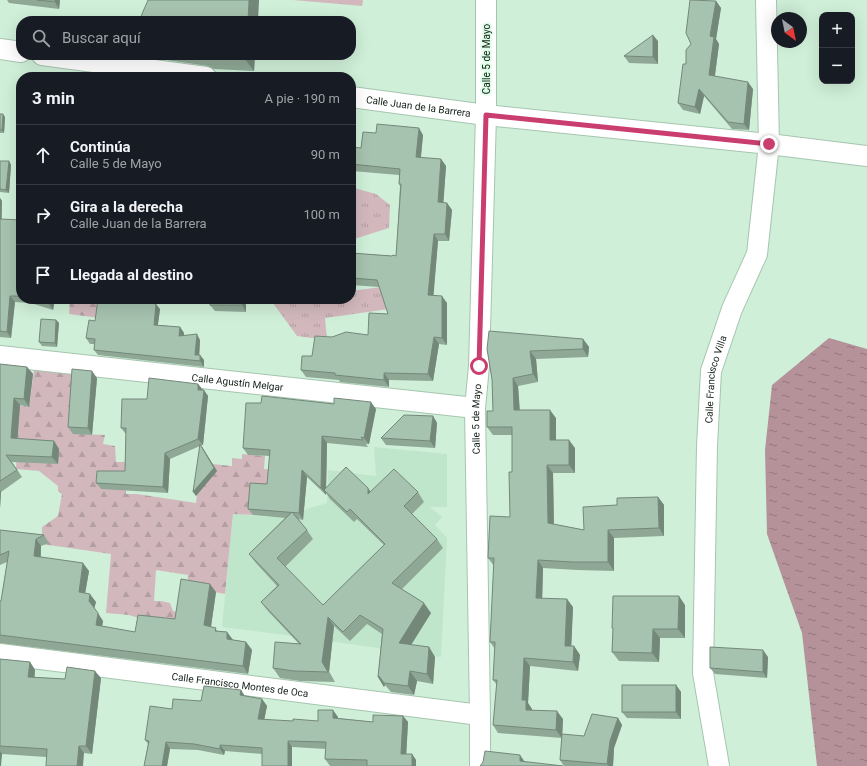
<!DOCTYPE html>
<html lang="es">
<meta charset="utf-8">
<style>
:root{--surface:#171b24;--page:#242831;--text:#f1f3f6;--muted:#9ea1a6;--line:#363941}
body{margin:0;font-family:Roboto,sans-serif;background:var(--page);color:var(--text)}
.controls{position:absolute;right:12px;top:12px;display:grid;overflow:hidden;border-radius:8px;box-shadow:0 4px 16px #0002}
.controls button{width:36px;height:36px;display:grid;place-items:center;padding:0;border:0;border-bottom:1px solid var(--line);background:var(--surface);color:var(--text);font:20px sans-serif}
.compass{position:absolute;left:771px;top:12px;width:36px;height:36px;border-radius:50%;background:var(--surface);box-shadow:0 4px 16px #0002;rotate:147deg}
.stop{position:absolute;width:12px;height:12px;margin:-9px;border:3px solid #ca3e6f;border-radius:50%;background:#fff}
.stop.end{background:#ca3e6f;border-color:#fff;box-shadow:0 1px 4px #0008}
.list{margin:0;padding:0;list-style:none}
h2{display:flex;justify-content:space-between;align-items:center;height:52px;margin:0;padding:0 16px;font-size:17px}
h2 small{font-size:13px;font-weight:400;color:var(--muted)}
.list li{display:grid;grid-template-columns:26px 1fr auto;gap:12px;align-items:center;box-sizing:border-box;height:60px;padding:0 16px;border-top:1px solid var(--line)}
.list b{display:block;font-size:15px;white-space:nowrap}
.list p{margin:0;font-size:13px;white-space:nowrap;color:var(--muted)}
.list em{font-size:13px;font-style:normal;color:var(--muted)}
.icon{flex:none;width:22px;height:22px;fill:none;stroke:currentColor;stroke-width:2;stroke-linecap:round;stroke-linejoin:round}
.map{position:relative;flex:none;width:867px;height:766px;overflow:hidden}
.search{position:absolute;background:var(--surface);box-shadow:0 4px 16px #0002;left:16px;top:16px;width:340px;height:44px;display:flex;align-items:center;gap:10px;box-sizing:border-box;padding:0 14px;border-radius:16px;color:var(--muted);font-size:15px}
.panel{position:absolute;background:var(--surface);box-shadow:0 4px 16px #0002;left:16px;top:72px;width:340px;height:232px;border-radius:16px}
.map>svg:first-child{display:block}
.built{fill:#bfe6cb}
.forest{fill:url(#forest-firs)}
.park{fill:url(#park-tufts)}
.water{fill:url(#water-ripples)}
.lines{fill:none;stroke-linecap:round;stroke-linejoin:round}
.street-casing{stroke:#a6c5af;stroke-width:22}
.street{stroke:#fff;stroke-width:20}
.wall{fill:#8fa896;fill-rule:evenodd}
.shaded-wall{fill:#74887a}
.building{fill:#a6c3af;stroke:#74887a}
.route{stroke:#ca3e6f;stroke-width:5}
.labels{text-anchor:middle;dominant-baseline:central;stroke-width:3.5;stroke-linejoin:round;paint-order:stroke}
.street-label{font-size:10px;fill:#131f17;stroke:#dcfde6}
</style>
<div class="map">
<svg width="867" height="766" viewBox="0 0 867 766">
<defs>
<pattern id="forest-firs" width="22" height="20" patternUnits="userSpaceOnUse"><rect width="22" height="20" fill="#d2b8bd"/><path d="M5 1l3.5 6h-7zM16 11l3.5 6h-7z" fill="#b39ea2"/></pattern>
<pattern id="park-tufts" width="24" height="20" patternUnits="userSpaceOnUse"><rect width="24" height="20" fill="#d2b8bd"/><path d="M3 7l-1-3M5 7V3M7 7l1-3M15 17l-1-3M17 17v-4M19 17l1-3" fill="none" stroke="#b39ea2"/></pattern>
<pattern id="water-ripples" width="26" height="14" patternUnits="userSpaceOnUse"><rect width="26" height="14" fill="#b5929a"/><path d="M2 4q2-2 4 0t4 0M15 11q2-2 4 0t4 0" fill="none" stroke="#92777d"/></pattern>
</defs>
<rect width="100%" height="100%" fill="#cfefd8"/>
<polygon class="built" points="374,447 447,454 447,507 430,507 442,517 435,525 447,538 441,657 293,636 222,627 233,514 285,518 304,510 327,503 328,470 376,476"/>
<g class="forest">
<polygon points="70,299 145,299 144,304 100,318 69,314"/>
<polygon points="34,370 77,375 82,434 105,435 103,444 115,446 116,462 126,462 126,494 137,494 196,503 198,485 212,464 232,466 232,458 242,459 242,454 265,456 264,469 274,470 272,486 255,490 253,515 233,514 225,594 187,587 188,575 156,570 154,601 161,601 170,603 173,611 183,613 182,623 145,620 129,615 106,613 111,554 42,544 42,527 58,516 62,494 58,491 58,486 39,471 16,469 19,405 29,407"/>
</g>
<g class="park">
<polygon points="293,0 363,0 362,6"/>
<polygon points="351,134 353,134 354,188 376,194 390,205 389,228 351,240"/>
<polygon points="381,287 389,309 325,318 327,340 297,336 270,299 351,299 351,291"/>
</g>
<polygon class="water" points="829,338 867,349 867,766 817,766 802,633 767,534 765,450 772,385"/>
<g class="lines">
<defs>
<g id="street">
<polyline points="0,49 21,52"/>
<polyline points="42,55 206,77"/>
<path id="s1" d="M351,97L486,115L769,144L867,156"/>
<path id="s2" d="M0,356L475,408"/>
<path id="s3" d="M0,654L480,715"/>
<path id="s4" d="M480,766V715L475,408L479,366L486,115V0"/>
<path id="s5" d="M719,766L703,673L707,446L711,371L732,309L757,254L769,144L766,0"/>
</g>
</defs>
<use href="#street" class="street-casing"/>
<use href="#street" class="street"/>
</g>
<g class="wall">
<polygon points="7,0 60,0 59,9 9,3"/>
<polygon points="716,1 721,8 716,39 719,44 715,76 753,89 749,130 732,129 704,96 700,114 683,110 678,103 686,64 691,44"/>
<polygon points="658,41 658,64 629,63 624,56"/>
<polygon points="151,55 255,55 254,71 214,69 208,66 153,58"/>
<polygon points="0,114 5,117 4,133 0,133"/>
<polygon points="376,133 423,135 421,158 441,159 446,166 443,203 447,203 452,210 449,241 438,241 433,296 447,303 447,345 439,344 433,381 389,380 389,387 340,382 339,380 306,377 301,370 312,356 332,337 368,335 388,314 379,287 351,285 351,253 392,256 396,256 400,186 399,184 399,175 352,171 351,170 351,147 361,148"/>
<polygon points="0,161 9,161 11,165 9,193 0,192"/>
<polygon points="0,198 2,201 2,219 21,220 21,299 55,299 53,310 31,303 15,302 11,338 0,337"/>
<polygon points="208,299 246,299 246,312 215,311 210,305 210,299"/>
<polygon points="160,309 158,325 180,327 184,333 184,335 200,340 199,355 204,360 204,367 98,355 94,350 95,344 90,344 86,338 95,321"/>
<polygon points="56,320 59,323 57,347 42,346 39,342"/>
<polygon points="583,339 589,347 588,357 536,359 538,382 518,386 520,410 556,418 556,440 575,448 575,473 553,473 554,524 584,530 617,505 658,497 664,505 664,536 614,538 614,571 577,570 543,568 542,598 573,607 571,646 574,646 580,655 578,671 530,666 528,703 532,709 532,710 563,719 562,738 498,733 493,725 497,685 493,680 495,649 490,642 494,566 488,558 510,517 512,472 512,435 493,435 487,427 493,411 492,379 487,349"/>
<polygon points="0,364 27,367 33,374 29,407 20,405 17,439 54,441 59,449 58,464 12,462 22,477 1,492 0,508"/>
<polygon points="97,378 92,435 73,434 68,427"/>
<polygon points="198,384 208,396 203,445 201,445 217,471 196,496 200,446 170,459 168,493 101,489 96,483 125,471 126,434 125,433 121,428 147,399"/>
<path d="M376,409L369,444H366L368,447L327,443L326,488L371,492H418L424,502L412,514L437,539L443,548L402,589L431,613L411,645L429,647L435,657L433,684L417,681L414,695L391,692L385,685L384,687L378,677L382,634L367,624L350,641L334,626L329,672L335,682L300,681L280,678L273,668L299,644L268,611L261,602L277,586L256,563L249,554L285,518L253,515L248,509L267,484L270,456L248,455L243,448ZM307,477L326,495V493L330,499L354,522L357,519L384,545L323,605L285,567L313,539L307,530L298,519L303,520Z"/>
<polygon points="433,416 437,423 435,448 386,445 381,438"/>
<polygon points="0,530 44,535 49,543 41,546 41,557 89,571 85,593 96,602 94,609 103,621 102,626 135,632 175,619 216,592 211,627 218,631 227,632 233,640 246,642 252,650 248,674 0,643 0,601 1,601 7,562 0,565"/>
<polygon points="685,605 685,638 660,638 659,662 619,661 612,652 613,630 612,628"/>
<polygon points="768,657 767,678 715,674 710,668"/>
<polygon points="0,659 30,662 35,670 34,677 65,679 101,678 92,754 84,753 46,757 2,754 0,766"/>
<polygon points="676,685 681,692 681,719 627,718 622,712"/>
<polygon points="241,690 245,696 262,699 267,706 264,720 293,721 318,721 338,717 338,718 373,722 403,716 408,722 406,754 412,754 416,760 416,766 330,766 325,759 326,749 292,747 292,766 262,766 262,754 225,751 224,755 198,750 170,749 167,766 144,766 148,744 145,740 172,709"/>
<polygon points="618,718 622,725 614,748 613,766 564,766 560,760 584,736"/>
</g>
<g class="shaded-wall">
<polygon points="55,0 60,0 59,9 55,2"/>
<polygon points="249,0 259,0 259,1 258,21 248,21"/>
<polygon points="716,1 721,8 716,39 719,44 714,82 709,75 710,36"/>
<polygon points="653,35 658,41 658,64 653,57"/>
<polygon points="245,55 255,55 254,71 245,59"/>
<polygon points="748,82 753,89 749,130 744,124"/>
<polygon points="699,89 704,96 700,114 695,107"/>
<polygon points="3,114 5,117 4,133 2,130"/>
<polygon points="419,128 423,135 420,164 416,157"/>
<polygon points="441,159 446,166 443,209 438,202"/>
<polygon points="9,161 11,165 9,193 6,190"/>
<polygon points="0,198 2,201 1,225 0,223"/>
<polygon points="447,203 452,210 449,241 445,234"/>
<polygon points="434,234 438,241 433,302 428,295"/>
<polygon points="10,296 15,302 11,338 7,332"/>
<polygon points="442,296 447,303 447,345 442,338"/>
<polygon points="49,299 55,299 53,310 49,304"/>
<polygon points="242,299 246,299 246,312 242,305"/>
<polygon points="156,304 160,309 157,330 154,325"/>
<polygon points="56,320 59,323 57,347 55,343"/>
<polygon points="180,327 184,333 183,341 179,336"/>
<polygon points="197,334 200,340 199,360 195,355"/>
<polygon points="434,337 439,344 433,381 428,374"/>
<polygon points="583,339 589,347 588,357 583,349"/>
<polygon points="530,351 536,359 538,382 533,374"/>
<polygon points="200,355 204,360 204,367 200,361"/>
<polygon points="27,367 33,374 29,407 24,399"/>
<polygon points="92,371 97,378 92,435 88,428"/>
<polygon points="384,373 389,380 389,387 384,380"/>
<polygon points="513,378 518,386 520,419 514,410"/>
<polygon points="198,384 203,390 202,396 198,390"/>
<polygon points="204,390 208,396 203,445 198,439"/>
<polygon points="14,398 20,405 17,446 11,438"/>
<polygon points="371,402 376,409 369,444 364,438"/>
<polygon points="550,410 556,418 556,448 550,440"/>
<polygon points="433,416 437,423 435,448 430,441"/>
<polygon points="322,436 327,443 326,492 324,490 326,493 326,495 321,488"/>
<polygon points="569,440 575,448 575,473 569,465"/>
<polygon points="54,441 59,449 58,464 52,457"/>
<polygon points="202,447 217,471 196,496 193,492"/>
<polygon points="165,453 170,459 168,493 163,487"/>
<polygon points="547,465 553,473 554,532 548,523"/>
<polygon points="302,470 307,477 303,520 299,513"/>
<polygon points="368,488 375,498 368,494"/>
<polygon points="0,490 1,492 0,508"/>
<polygon points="658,497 664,505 664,536 659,528"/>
<polygon points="608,530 614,538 614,571 608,562"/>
<polygon points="36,539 41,546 40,564 34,556"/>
<polygon points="538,560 543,568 542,606 536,598"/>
<polygon points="83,563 89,571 84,600 79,592"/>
<polygon points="210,584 216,592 210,633 204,625"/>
<polygon points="90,594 96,602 94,609 89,601"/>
<polygon points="679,596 685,605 685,638 678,629"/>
<polygon points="567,599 573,607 571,654 565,646"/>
<polygon points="424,603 431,613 406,653 399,643"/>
<polygon points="98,613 103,621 101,633 96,625"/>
<polygon points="328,617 334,626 329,672 335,682 322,662"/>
<polygon points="653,629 660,638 659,662 652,653"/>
<polygon points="227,632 233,640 232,647 227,639"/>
<polygon points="246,642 252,650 248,674 243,666"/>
<polygon points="574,646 580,655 578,671 573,662"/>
<polygon points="429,647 435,657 433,684 427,674"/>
<polygon points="763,650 768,657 767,678 763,672"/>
<polygon points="524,658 530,666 528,703 532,709 531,718 526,710 522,700"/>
<polygon points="30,662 35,670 34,685 28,677"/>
<polygon points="95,671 101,678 92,754 86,746"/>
<polygon points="410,671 417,681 414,695 408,686"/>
<polygon points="379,676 385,685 384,687 378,677"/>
<polygon points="676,685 681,692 681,719 676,712"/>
<polygon points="241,690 245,697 240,695"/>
<polygon points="262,699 267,706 263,726 258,719"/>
<polygon points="333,710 338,717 338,724 333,718"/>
<polygon points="557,711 563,719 562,738 556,730"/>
<polygon points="403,716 408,722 406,760 401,754"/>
<polygon points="618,718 622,725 614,748 613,766 609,766 607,764 610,741"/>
<polygon points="288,741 292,747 292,766 288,766"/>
<polygon points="166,742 170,749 167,766 162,766"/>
<polygon points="220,745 225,751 224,755 220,749"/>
<polygon points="79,746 84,753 83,766 77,766"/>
<polygon points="0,751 2,754 1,766 0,766"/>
<polygon points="412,754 416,760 416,766 412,766"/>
<polygon points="520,755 527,765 520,761"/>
</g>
<g class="building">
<polygon points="37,0 55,0 55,2"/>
<polygon points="148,0 249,0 248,21 139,21"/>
<polygon points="690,0 716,1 710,36 714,37 709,75 748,82 744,124 728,122 699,89 695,107 678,103 683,64 686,64 686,50 691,44 686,33"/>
<polygon points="653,35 653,57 624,56"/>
<polygon points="203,55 245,55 245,59 205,56"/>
<polygon points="0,114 3,114 2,130 0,130"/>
<polygon points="377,124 419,128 416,157 441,159 438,202 447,203 445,234 434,234 428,295 442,296 442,338 434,337 428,374 384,373 384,380 335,375 335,373 301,370 302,356 312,356 315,336 332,337 346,332 368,335 369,313 388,314 377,280 351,278 351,253 392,256 393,255 396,256 401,184 399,184 400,169 351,164 351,147 361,148 363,132 376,133"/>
<polygon points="0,161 9,161 6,190 0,189"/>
<polygon points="0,219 21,220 21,296 10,296 7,332 0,331"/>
<polygon points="34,299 49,299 49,304"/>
<polygon points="98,299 126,299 156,304 154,325 180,327 179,336 197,334 195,355 200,355 200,361 94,350 95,339 86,338 89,320 95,321"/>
<rect x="210" y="299" width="32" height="6"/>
<polygon points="41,319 56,320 55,343 39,342"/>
<polygon points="489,331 583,339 583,349 530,351 533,374 513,378 514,410 550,410 550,440 569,440 569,465 547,465 548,523 584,530 583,507 617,505 617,498 658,497 659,528 608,530 608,562 572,562 538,560 536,598 567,599 565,646 574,646 573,662 524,658 522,700 526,700 526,710 557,711 556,730 493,725 497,680 493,680 495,642 490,642 494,558 488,558 490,516 510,517 509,472 512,472 512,427 487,427 487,411 493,411 492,379 487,349"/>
<polygon points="0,364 27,367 24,399 14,398 11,438 54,441 52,457 6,455 17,470 0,481"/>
<polygon points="72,369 92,371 88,428 68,427"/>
<polygon points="149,378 198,384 198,390 204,390 198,439 165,453 163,487 96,483 97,471 125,471 126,428 121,428 122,399 147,399"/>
<polygon points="262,396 334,404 334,398 371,402 364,438 361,437 363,440 322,436 321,488 302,470 299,513 248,509 250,483 267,484 270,450 243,448 246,403 261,403"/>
<polygon points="404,415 433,416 430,441 381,438"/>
<polygon points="200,444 214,468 193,492"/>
<polygon points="346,467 368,488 368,494 394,469 418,492 404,506 437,539 392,583 424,603 399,643 429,647 427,674 410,671 408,686 384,683 379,676 378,677 383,629 360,615 343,632 328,617 322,662 328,672 294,671 273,668 275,642 301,644 261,602 279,585 249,554 292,512 307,530 277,558 323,605 385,544 350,509 347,512 324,490"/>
<polygon points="0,530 44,535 36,539 34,556 83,563 79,592 90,594 89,601 98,613 96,625 135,632 138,615 175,619 181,579 210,584 204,625 216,628 215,631 227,632 227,639 246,642 243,666 0,635 0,601 1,601 9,551 0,555"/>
<polygon points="613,596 679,596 678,629 653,629 652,653 612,652 613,628 612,628"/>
<polygon points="710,647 763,650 763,672 710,668"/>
<polygon points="0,659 30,662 28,677 65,679 67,667 95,671 86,746 79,746 77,766 46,766 47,749 0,746"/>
<rect x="622" y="685" width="54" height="27"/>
<polygon points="204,686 241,690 240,695 262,699 258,719 293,721 293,719 318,721 318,710 333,710 333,718 373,722 373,715 403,716 401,754 412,754 412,766 367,766 367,760 325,759 326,742 288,741 288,766 262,766 262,748 220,745 220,749 194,744 166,742 162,766 144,766 149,741 145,740 150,706 172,709 173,699 201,701"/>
<polygon points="592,714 618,718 610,741 607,764 560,760 562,734 584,736"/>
<polygon points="485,751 520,755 520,761 563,766 480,766 483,762"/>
</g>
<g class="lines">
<polyline class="route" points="479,366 486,115 769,144"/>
</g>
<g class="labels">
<g class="street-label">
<text transform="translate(486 59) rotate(-90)">Calle 5 de Mayo</text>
<text stroke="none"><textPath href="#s1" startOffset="68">Calle Juan de la Barrera</textPath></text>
<text stroke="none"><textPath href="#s5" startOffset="389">Calle Francisco Villa</textPath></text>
<text stroke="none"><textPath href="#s2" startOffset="239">Calle Agustín Melgar</textPath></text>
<text stroke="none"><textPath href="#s4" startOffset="347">Calle 5 de Mayo</textPath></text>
<text stroke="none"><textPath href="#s3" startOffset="242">Calle Francisco Montes de Oca</textPath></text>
</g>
</g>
</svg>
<div class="controls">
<button>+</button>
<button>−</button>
</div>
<svg class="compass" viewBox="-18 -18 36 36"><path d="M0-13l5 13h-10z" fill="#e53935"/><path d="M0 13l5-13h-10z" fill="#9ea1a6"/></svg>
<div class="stop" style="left:479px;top:366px"></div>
<div class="stop end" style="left:769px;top:144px"></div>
<div class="search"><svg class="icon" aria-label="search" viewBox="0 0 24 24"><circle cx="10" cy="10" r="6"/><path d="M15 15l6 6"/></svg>Buscar aquí</div>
<section class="panel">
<h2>3 min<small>A pie · 190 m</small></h2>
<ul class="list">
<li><svg class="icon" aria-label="ahead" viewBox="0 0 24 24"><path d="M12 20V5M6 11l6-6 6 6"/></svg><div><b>Continúa</b><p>Calle 5 de Mayo</p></div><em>90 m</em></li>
<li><svg class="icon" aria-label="right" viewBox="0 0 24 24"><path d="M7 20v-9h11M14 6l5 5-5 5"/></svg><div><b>Gira a la derecha</b><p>Calle Juan de la Barrera</p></div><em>100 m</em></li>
<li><svg class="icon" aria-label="arrive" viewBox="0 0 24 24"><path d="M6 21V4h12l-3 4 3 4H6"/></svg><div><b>Llegada al destino</b></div></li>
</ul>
</section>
</div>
